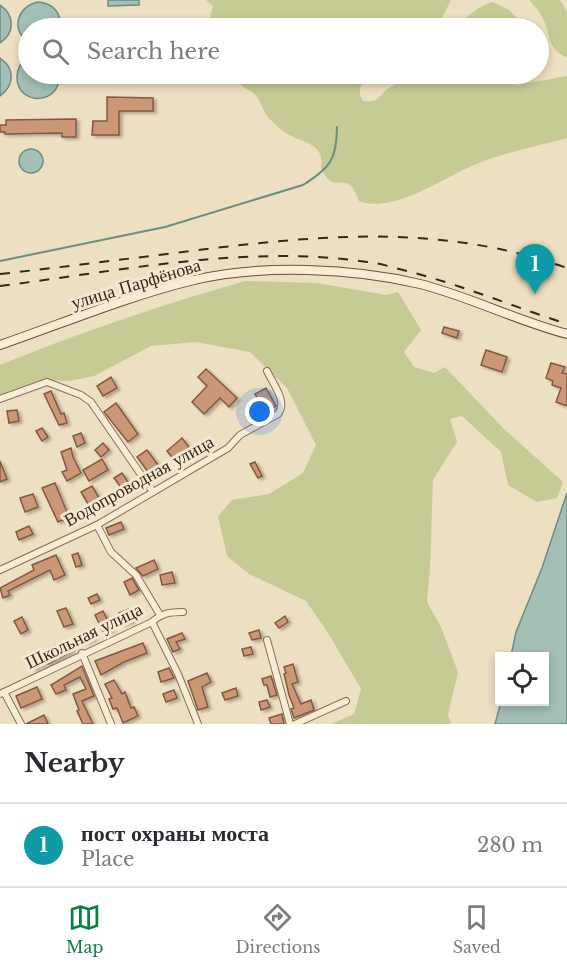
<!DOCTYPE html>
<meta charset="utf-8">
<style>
:root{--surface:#fff;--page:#f2f2f3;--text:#2b2b33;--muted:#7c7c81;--line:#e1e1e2;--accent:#0b8043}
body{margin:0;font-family:"Libre Baskerville",serif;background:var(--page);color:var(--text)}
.controls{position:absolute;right:18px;bottom:18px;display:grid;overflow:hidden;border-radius:0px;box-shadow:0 3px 9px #0003}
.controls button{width:54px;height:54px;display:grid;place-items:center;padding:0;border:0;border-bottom:2px solid var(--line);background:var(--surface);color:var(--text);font:30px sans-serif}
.you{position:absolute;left:260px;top:412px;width:21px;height:21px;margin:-15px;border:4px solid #fff;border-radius:50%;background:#1a73e8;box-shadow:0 0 0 9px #1a73e833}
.badge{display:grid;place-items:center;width:39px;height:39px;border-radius:50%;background:var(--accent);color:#fff;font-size:20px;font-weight:700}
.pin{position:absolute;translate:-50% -50px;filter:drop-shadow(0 2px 3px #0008)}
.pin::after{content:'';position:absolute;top:32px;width:21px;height:18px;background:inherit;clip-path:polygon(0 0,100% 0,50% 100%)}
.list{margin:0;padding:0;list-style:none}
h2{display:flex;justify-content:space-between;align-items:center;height:78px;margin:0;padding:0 24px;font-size:26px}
h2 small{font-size:20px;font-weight:400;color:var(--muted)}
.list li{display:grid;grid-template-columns:39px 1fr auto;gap:18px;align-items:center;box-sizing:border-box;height:84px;padding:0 24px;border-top:2px solid var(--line)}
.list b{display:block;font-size:22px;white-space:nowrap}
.list p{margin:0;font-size:20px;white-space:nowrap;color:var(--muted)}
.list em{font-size:20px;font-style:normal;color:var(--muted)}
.icon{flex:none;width:33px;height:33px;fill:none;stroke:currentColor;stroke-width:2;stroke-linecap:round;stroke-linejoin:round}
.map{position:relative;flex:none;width:567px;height:724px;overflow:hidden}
.search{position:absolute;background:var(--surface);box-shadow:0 3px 9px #0003;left:18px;right:18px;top:18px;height:66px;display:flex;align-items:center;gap:15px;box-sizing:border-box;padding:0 21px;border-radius:33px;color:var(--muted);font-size:22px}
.sheet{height:162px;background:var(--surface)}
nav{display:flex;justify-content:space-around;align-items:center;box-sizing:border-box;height:84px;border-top:2px solid var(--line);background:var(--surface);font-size:16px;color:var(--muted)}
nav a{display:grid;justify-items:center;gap:3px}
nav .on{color:var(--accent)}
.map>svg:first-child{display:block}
.green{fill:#c6ca95}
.water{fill:#a3bfb6;stroke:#6b8d83;stroke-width:1.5}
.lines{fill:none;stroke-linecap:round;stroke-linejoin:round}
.stream{stroke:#6b8d83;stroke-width:2}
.building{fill:#ca9877;stroke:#84593f;stroke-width:1.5;filter:url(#shadow)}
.street-casing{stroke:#867059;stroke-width:8}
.secondary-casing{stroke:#67513c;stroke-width:10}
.street{stroke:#f8ecd4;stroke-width:6}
.secondary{stroke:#f8ecd4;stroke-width:8}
.rail{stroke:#36281d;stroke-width:2;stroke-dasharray:10 10;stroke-linecap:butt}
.labels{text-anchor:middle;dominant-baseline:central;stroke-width:6;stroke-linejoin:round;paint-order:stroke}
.street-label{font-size:18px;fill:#36281d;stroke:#f4e9d0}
</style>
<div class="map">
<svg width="567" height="724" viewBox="0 0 567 724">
<defs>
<filter id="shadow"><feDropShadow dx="3" dy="2" stdDeviation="1.5" flood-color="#0004"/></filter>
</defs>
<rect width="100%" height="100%" fill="#eddfc1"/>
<g class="green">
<polygon points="206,0 451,0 441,20 431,28 207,28 213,6"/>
<path d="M529,0H560L567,12V57C549,52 550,35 544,21C541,13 535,6 529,0Z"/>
<path d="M493,2L509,10L527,28H455C466,17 478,6 493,2Z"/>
<path d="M239,74H376L374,78C361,81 356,89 363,101C382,103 379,93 392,86C400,82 406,79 413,74H529L510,83L518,85L567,76V138C538,146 507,152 479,163C446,175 394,215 359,201C357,197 355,190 352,187C341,175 333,194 321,168C325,144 305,143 289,135C285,133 271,121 268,117C263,111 261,103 257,97C250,86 238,92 239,74Z"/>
<path d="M245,281L317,283L386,295L398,292L421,330L404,352L414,367L434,373L445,367L504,429L563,482L557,498L537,502L508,485L501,452L462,416L450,419L457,442L433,480L430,569L427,602L441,627L458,672L448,715L451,724H331L354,714L361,689L328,633L306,601L249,574L227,556L218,516L232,500L269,494L303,473L316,445L287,388L250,352L196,342L151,346L94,376L69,381L45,380L0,397V365C81,332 161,305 245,281Z"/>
</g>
<g class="water">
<polygon points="108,0 139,0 139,5 108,6"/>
<path d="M38,2C53,3 62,13 60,28H28V42C10,29 18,6 38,2Z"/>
<path d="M0,5C15,15 15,33 0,43Z"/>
<path d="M0,58C15,68 15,85 0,96Z"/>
<path d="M28,58V74H59C62,105 17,107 17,77C17,68 21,62 28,58Z"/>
<rect x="108" y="74" width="34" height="9"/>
<circle cx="31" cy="161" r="12"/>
<polygon points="567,493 567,724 495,724 501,702 544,702 544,656 511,656 516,632 542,568"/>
</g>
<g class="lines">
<path class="stream" d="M0,261L165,227L303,185C330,168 337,159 337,127"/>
</g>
<g class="building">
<polygon points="107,97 153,98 153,111 119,111 119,135 92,135 93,121 107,121"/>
<polygon points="76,119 76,137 62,137 62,133 5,134 5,132 0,132 0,125 6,125 6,120"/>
<polygon points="444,327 459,331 457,338 442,333"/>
<polygon points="486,350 507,357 502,372 481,365"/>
<polygon points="551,363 565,367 562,373 567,374 567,406 556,402 561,388 552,385 553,381 546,378"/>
<polygon points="206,369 237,398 229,407 220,398 204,414 192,402 207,386 198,377"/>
<polygon points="111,377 117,388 103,396 97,386"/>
<polygon points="266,388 276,406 265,412 255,394"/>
<polygon points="51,391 61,414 64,413 67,423 59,425 44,394"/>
<polygon points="116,403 138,434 128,442 104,412"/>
<polygon points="17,410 19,421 9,423 7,411"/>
<polygon points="42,428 48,437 42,441 36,431"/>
<polygon points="81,433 85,443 77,447 73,436"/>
<polygon points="182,438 191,450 176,462 167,451"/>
<polygon points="103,443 109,450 101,457 95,450"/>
<polygon points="71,448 73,457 81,473 67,481 62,472 67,470 61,452"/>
<polygon points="147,450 158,465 148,472 137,457"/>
<polygon points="102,459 108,470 89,481 83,470"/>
<polygon points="0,461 7,479 0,482"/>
<polygon points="255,462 262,476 258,478 250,464"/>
<polygon points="122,473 130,485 123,490 114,478"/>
<polygon points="55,483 69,517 58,522 42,488"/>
<polygon points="92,486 102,503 91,509 81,492"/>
<polygon points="33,494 38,507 25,512 20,498"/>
<polygon points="121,522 124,529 109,535 106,528"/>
<polygon points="29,526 33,534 19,540 16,532"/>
<polygon points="78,553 82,565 76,567 72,555"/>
<polygon points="56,555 65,575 54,580 50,570 8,591 10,595 3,598 0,588 34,570 32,565"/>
<polygon points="154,560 158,569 143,576 136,568"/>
<polygon points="172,572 175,583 162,585 160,575"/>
<polygon points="132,578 139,590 130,595 124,582"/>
<polygon points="97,594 100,600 91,604 88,598"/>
<polygon points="66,608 73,624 64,627 57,611"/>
<polygon points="129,609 133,620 123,624 119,613"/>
<polygon points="103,611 112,629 104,633 95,615"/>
<polygon points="285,616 288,622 279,628 275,623"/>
<polygon points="22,617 28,630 21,634 14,621"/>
<polygon points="91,630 94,639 83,642 80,634"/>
<polygon points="259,630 261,638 252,640 249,633"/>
<polygon points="182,633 185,639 176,642 180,649 173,652 167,639"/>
<polygon points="67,640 72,651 48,664 47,662 33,669 28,658"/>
<polygon points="143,643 147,653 124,662 101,675 95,661"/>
<polygon points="251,647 253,654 244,656 242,649"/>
<polygon points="293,664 298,682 292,684 301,704 311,700 314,710 294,718 291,709 294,708 289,695 284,674 286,673 284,667"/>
<polygon points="82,666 94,696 82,701 93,724 83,724 77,711 79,710 73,694 86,689 80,677 64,685 66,690 56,694 51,685"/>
<polygon points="169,668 174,678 161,682 158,672"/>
<polygon points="207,673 211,682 202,687 208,707 198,710 188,681"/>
<polygon points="271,676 277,695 270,697 267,685 264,685 262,679"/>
<polygon points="114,680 122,694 125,692 131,708 134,707 138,716 123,723 117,708 113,709 109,699 112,698 105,684"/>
<polygon points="37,687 42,699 21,708 16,696"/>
<polygon points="236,688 238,696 225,700 222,693"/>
<polygon points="174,690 177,698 166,702 163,694"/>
<polygon points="267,700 270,707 261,710 259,702"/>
<polygon points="282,714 284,724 271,724 269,718"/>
<polygon points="44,715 48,724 26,724"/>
</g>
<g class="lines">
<defs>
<g id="street">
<polyline points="0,399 47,382 81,395 91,402 153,492"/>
<polyline points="97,525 111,552 136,575 160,615"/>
<path d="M0,570L97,525L228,448L240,435L278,414C288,402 273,384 267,371"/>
<polyline points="152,622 178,674 198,724"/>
<polyline points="267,640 290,724"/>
<polyline points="82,653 111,724"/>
<polyline points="4,692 21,724"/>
<path d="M0,694L152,622C162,613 170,612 183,612"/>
<polyline points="295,724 346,701"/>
</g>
<path id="secondary" d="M0,345C64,323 128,296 194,280C262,264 353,268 420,284C471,297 517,321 567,334"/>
</defs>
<use href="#street" class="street-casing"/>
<use href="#secondary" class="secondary-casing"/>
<use href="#street" class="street"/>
<use href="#secondary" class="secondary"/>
<g class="rail">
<path d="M0,274C63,267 126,259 190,251C320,235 440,223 567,268"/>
<path d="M0,286C120,271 247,244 367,262C379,263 391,267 403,270C459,284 512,306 567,324"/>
</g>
</g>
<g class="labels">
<g class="street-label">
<text transform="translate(136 284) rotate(-17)">улица Парфёнова</text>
<text transform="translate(139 481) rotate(-29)">Водопроводная улица</text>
<text transform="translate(84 636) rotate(-26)">Школьная улица</text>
</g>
</g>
</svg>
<div class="controls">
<button><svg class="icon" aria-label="locate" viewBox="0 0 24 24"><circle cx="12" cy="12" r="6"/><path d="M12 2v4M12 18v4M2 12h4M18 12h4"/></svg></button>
</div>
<div class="you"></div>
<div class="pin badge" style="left:535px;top:294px;background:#0f9aa8">1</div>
<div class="search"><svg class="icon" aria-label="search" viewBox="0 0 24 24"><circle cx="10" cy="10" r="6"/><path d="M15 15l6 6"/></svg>Search here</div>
</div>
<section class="sheet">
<h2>Nearby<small></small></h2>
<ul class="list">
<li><span class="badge" style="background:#0f9aa8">1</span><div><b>пост охраны моста</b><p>Place</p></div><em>280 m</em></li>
</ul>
</section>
<nav>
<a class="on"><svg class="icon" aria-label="map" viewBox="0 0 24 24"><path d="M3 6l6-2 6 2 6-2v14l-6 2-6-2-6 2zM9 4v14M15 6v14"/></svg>Map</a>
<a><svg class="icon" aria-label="directions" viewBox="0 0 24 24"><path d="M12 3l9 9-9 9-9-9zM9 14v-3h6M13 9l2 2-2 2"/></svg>Directions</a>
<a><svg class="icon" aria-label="saved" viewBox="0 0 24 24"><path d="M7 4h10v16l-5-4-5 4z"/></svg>Saved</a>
</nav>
